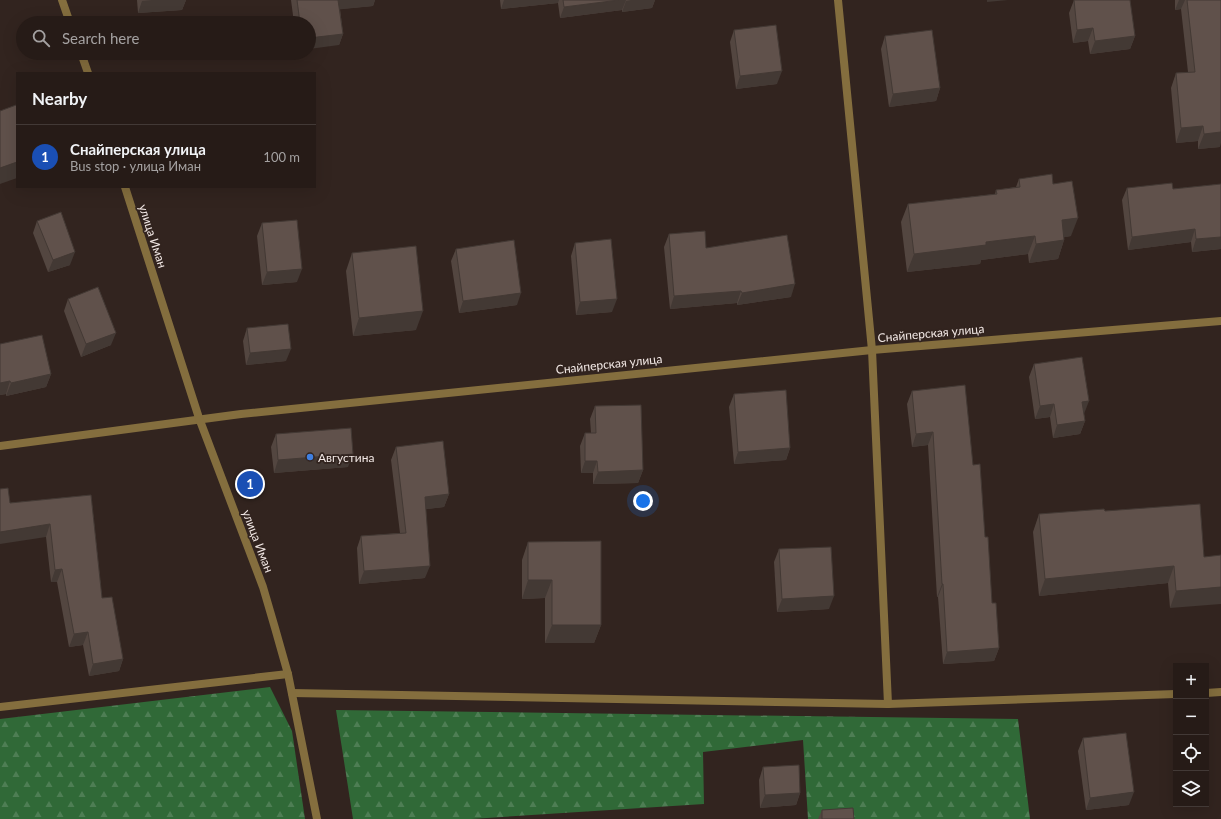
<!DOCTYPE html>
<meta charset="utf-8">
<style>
:root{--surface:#261b17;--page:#2e2420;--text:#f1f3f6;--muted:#a4a1a1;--line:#423936;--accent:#2563eb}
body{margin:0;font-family:Lato,sans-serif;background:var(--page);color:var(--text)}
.controls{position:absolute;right:12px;bottom:12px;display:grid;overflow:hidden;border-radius:0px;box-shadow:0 4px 16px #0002}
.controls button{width:36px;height:36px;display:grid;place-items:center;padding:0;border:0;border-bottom:1px solid var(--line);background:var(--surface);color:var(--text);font:20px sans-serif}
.you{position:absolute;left:643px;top:501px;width:14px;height:14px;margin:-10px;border:3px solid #fff;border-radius:50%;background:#1a73e8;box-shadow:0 0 0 6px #1a73e833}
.badge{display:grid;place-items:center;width:26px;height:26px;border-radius:50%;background:var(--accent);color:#fff;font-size:13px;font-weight:700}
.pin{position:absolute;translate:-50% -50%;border:2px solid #fff;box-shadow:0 1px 4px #0006}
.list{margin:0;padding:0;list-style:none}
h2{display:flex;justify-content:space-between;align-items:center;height:52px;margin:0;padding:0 16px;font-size:17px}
h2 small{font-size:13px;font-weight:400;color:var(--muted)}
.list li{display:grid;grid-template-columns:26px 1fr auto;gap:12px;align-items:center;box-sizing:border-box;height:64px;padding:0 16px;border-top:1px solid var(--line)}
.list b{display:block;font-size:15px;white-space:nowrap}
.list p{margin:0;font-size:13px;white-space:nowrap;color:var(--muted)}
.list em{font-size:13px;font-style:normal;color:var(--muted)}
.icon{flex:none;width:22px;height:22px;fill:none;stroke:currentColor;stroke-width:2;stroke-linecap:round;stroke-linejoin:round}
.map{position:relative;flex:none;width:1221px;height:819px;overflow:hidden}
.search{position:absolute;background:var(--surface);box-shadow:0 4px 16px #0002;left:16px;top:16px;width:300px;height:44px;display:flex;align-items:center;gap:10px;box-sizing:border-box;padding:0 14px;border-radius:22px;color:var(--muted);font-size:15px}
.panel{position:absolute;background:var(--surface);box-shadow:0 4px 16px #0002;left:16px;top:72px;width:300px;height:116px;border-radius:0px}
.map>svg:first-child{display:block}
.forest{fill:url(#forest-firs)}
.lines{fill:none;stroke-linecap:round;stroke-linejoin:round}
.service{stroke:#846e3e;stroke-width:8}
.minor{stroke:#846e3e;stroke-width:8}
.tertiary{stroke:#846e3e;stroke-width:8}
.wall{fill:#534640}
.shaded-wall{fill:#433934}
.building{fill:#60514b;stroke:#433934}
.shop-dot{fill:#3f7fe0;stroke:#32241f;stroke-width:1.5}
.labels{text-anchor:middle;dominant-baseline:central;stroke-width:3.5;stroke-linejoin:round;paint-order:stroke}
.street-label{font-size:12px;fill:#f2e8e5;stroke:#32241f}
.poi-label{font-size:12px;fill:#f2e8e5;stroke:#32241f;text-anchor:start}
</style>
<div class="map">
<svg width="1221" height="819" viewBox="0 0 1221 819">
<defs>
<pattern id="forest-firs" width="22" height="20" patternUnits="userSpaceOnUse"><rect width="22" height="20" fill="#306937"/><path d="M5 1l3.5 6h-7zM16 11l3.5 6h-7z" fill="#4e7e54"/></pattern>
</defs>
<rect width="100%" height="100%" fill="#32241f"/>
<g class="forest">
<polygon points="270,687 292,731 305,819 0,819 0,719"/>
<polygon points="336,710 1018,719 1030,819 808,819 803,740 703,752 704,804 471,819 353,819"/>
</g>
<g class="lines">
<g class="service">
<polyline points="872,350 888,704"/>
<polyline points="292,693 888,704 1176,694"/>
<polyline points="1206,693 1221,692"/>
<polyline points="0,707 288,674"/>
</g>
<g class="minor">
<polyline points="838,0 872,350"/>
<polyline points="0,446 241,414 872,350 1221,321"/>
</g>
<g class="tertiary">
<polyline points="62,0 70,23"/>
<polyline points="81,53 88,73"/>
<polyline points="125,187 199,418 263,587 275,628 288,674 317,819"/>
</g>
</g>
<g class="wall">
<polygon points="137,0 186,0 182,10 138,13"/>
<polygon points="291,0 375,0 373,6 340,9 343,34 339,45 309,23 294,23"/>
<polygon points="500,0 655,0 652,8 622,12 622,10 560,18 558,3 501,9"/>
<polygon points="1074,0 1135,36 1130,49 1090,54 1088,41 1073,43 1069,13"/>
<polygon points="1175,0 1221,0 1220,147 1198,149 1198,141 1176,143 1171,88 1176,73 1188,72 1181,9 1175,10"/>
<polygon points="734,30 777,84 736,89 730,42"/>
<polygon points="885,36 940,88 936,101 889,107 881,49"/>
<polygon points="1019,179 1053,184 1071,236 1064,237 1064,240 1058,259 1029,263 1028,254 981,260 980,264 907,272 901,222 908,204 995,194 996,190 1016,187"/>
<polygon points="1221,184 1221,249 1192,252 1191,242 1128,250 1122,200 1127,188 1173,189"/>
<polygon points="37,221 70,265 48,272 33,233"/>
<polygon points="262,223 297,282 262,285 257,236"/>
<polygon points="669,234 706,248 791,297 737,305 737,303 670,309 664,247"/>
<polygon points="575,243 612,312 576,315 571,256"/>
<polygon points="456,249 517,305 459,313 451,261"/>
<polygon points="352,253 416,330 353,336 346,271"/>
<polygon points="68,299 111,345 81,357 64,311"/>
<polygon points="247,328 286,361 246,365 243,341"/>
<polygon points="0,344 51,374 46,387 6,396 6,394 0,395"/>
<polygon points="1034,364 1084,414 1085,421 1080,434 1053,438 1050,417 1035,419 1029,377"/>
<polygon points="912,391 973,465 985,537 992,603 999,648 994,661 943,664 938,597 937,597 928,445 912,447 907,404"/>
<polygon points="734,394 790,448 786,460 734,464 729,407"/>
<polygon points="595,406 643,470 638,483 593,484 593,473 581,473 580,446 585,433 591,433 590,419"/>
<polygon points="276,434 348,467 274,473 271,447"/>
<polygon points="396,447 449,494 444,507 426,509 425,578 359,584 357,548 361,536 400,533 391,460"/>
<polygon points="91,495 102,598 123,659 119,671 89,676 83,645 69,647 57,582 51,582 46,537 10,503"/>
<polygon points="1105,511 1204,557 1170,608 1168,583 1039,596 1033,532 1039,514"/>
<polygon points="528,542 601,625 594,643 545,643 545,598 522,599 522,560"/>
<polygon points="779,549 829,609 777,612 774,562"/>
<polygon points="1083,738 1129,805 1086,810 1078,751"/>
<polygon points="763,767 800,793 796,805 760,808 759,780"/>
<polygon points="822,810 854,819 818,819"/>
</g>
<g class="shaded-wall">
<polygon points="152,0 186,0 182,10 138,13 142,1"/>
<polygon points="338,0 375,0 373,6 334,10"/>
<polygon points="504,0 559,0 558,3 501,9"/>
<polygon points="619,0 626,0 622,10 560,18 564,7"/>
<polygon points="631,0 655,0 652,8 622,12 626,1"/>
<polygon points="987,0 1008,0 987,2"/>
<polygon points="1179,0 1185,0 1181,9 1175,10"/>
<polygon points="1093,28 1088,41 1073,43 1077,30"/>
<polygon points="343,34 339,45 309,49 309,38"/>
<polygon points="1135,36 1130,49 1090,54 1095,41"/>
<polygon points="782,71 777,84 736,89 740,76"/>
<polygon points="940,88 936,101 889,107 893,94"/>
<polygon points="1203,126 1198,141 1176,143 1181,128"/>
<polygon points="1221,132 1221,143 1220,147 1198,149 1204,134"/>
<polygon points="17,162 17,178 0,184 0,168"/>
<polygon points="1078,218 1071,236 1055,239 1062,220"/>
<polygon points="1195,229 1191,242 1128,250 1132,237"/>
<polygon points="1035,236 1028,254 981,260 980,264 907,272 914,254 986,242"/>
<polygon points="1221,237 1221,249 1192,252 1196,239"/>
<polygon points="1064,240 1058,259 1029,263 1036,244"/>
<polygon points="75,252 70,265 48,272 53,260"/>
<polygon points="302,269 297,282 262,285 267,272"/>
<polygon points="795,284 791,297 737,305 742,293"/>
<polygon points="741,291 737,303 670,309 674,296"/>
<polygon points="521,293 517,305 459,313 463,301"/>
<polygon points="617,299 612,312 576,315 580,302"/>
<polygon points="423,311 416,330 353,336 359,318"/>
<polygon points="116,333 111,345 81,357 86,344"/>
<polygon points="291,349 286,361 246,365 250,353"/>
<polygon points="51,374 46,387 6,396 11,383"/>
<polygon points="10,381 6,394 0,395 0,383"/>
<polygon points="1089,401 1084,414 1077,415 1082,402"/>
<polygon points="1054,404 1050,417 1035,419 1040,406"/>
<polygon points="1085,421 1080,434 1053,438 1057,425"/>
<polygon points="933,432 928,445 912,447 916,434"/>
<polygon points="790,448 786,460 734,464 738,452"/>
<polygon points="353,454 348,467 274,473 278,460"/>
<polygon points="585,461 597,461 593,473 581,473"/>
<polygon points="643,470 638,483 593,484 598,472"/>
<polygon points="449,494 444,507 420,510 425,497"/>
<polygon points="50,524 46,537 0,544 0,532"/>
<polygon points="430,566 425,578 359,584 364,571"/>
<polygon points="1174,566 1168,583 1039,596 1045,579"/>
<polygon points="62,569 57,582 51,582 55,570"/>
<polygon points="528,580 552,580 545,598 522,599"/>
<polygon points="942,584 943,584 938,597 937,597"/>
<polygon points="1221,587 1221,604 1170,608 1176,591"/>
<polygon points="834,596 829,609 777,612 782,599"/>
<polygon points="552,625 601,625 594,643 545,643"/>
<polygon points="88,632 83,645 69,647 74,634"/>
<polygon points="999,648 994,661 943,664 947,652"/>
<polygon points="123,659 119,671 89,676 93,664"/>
<polygon points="1134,792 1129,805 1086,810 1090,798"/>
<polygon points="800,793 796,805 760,808 765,795"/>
</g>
<g class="building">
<polygon points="297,0 338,0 343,34 309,38 309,23 300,23"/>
<polygon points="563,0 619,0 564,7"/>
<polygon points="1074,0 1130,0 1135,36 1095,41 1093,28 1077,30"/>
<polygon points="1187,0 1221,0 1221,132 1204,134 1203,126 1181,128 1176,73 1195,72"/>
<polygon points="776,25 782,71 740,76 734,30"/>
<polygon points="932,30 940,88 893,94 885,36"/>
<polygon points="16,105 17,107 17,162 0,168 0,111"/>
<polygon points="1052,174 1053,184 1072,181 1078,218 1062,220 1064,240 1036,244 1035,236 986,242 986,245 914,254 908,204 997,194 996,190 1020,187 1019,179"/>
<polygon points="1172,183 1173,189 1221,184 1221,237 1196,239 1195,229 1132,237 1127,188"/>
<polygon points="61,212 75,252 53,260 37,221"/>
<polygon points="297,220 302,269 267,272 262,223"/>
<polygon points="705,231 706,248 787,235 795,284 742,293 741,291 674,296 669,234"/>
<polygon points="611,239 617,299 580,302 575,243"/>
<polygon points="514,240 521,293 463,301 456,249"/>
<polygon points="416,246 423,311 359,318 352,253"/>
<polygon points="98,287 116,333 86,344 68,299"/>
<polygon points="288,324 291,349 250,353 247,328"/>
<polygon points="42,335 51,374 11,383 10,381 0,383 0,344"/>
<polygon points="1082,357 1089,401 1082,402 1085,421 1057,425 1054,404 1040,406 1034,364"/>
<polygon points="965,385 973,465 980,464 985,537 988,537 992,603 996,603 999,648 947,652 943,584 942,584 933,432 916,434 912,391"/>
<polygon points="786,390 790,448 738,452 734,394"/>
<polygon points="641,405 643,470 598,472 597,461 585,461 585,433 596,433 595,406"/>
<polygon points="351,428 353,454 278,460 276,434"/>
<polygon points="443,441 449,494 425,497 430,566 364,571 361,536 406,533 396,447"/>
<polygon points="8,488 10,503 91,495 102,598 112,597 123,659 93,664 88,632 74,634 62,569 55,570 50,524 0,532 0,489"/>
<polygon points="1200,504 1204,557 1221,555 1221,587 1176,591 1174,566 1045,579 1039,514 1104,509 1105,511"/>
<polygon points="601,541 601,625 552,625 552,580 528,580 528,542"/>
<polygon points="831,547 834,596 782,599 779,549"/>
<polygon points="1126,733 1134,792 1090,798 1083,738"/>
<polygon points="799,765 800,793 765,795 763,767"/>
<polygon points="853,808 854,819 822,819 822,810"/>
</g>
<circle class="shop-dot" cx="310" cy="457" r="4"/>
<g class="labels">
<g class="street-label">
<text transform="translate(153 236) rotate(72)">улица Иман</text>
<text transform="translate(931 333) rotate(-5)">Снайперская улица</text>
<text transform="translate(609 364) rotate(-6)">Снайперская улица</text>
<text transform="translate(258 541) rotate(69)">улица Иман</text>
</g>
<g class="poi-label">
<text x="318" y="457">Августина</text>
</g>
</g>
</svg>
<div class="controls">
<button>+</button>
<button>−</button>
<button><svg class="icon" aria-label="locate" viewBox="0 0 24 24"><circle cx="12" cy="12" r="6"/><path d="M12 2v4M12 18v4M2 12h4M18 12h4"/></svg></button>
<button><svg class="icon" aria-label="layers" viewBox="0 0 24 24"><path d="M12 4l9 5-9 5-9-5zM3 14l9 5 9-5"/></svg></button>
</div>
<div class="you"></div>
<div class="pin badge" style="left:250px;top:484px;background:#1a4fb4">1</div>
<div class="search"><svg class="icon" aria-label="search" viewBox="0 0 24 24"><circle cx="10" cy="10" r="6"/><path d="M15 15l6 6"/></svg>Search here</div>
<section class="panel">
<h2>Nearby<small></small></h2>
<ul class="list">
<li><span class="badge" style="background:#1a4fb4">1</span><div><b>Снайперская улица</b><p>Bus stop · улица Иман</p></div><em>100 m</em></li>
</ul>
</section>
</div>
